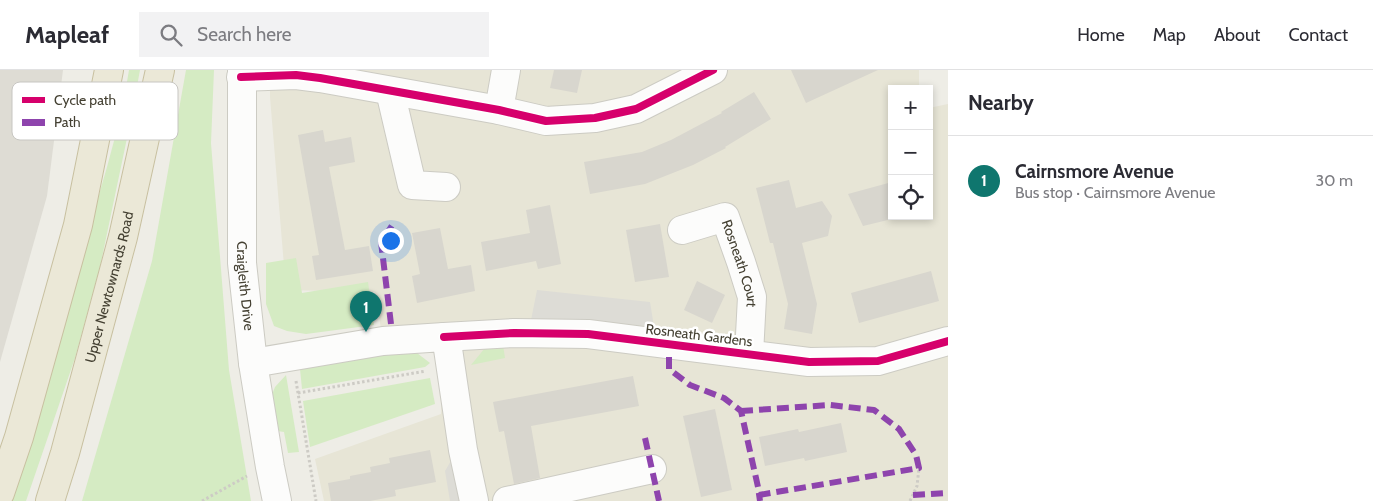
<!DOCTYPE html>
<meta charset="utf-8">
<style>
:root{--surface:#fff;--page:#f2f2f3;--text:#2b2b33;--muted:#7c7c81;--line:#e1e1e2;--accent:#0f766e}
body{margin:0;font-family:Cabin,sans-serif;background:var(--page);color:var(--text)}
.controls{position:absolute;right:15px;top:15px;display:grid;overflow:hidden;border-radius:0px;box-shadow:0 2px 8px #0003}
.controls button{width:45px;height:45px;display:grid;place-items:center;padding:0;border:0;border-bottom:1px solid var(--line);background:var(--surface);color:var(--text);font:25px sans-serif}
.you{position:absolute;left:390px;top:170px;width:18px;height:18px;margin:-12px;border:4px solid #fff;border-radius:50%;background:#1a73e8;box-shadow:0 0 0 8px #1a73e833}
.badge{display:grid;place-items:center;width:32px;height:32px;border-radius:50%;background:var(--accent);color:#fff;font-size:16px;font-weight:700}
.pin{position:absolute;translate:-50% -41px;filter:drop-shadow(0 1px 2px #0008)}
.pin::after{content:'';position:absolute;top:26px;width:18px;height:15px;background:inherit;clip-path:polygon(0 0,100% 0,50% 100%)}
.list{margin:0;padding:0;list-style:none}
h2{display:flex;justify-content:space-between;align-items:center;height:65px;margin:0;padding:0 20px;font-size:21px}
h2 small{font-size:16px;font-weight:400;color:var(--muted)}
.list li{display:grid;grid-template-columns:32px 1fr auto;gap:15px;align-items:center;box-sizing:border-box;height:90px;padding:0 20px;border-top:1px solid var(--line)}
.list b{display:block;font-size:19px;white-space:nowrap}
.list p{margin:0;font-size:16px;white-space:nowrap;color:var(--muted)}
.list em{font-size:16px;font-style:normal;color:var(--muted)}
.icon{flex:none;width:28px;height:28px;fill:none;stroke:currentColor;stroke-width:2;stroke-linecap:round;stroke-linejoin:round}
.map{position:relative;flex:none;width:948px;height:431px;overflow:hidden}
header{display:flex;align-items:center;gap:30px;box-sizing:border-box;height:70px;padding:0 25px;background:var(--surface);border-bottom:1px solid var(--line)}
header strong{font-size:24px}
nav{display:flex;gap:28px;margin-inline-start:auto;font-size:18px}
.search{width:350px;height:45px;background:var(--page);display:flex;align-items:center;gap:12px;box-sizing:border-box;padding:0 18px;border-radius:0px;color:var(--muted);font-size:19px}
main{display:flex}
aside{flex:1;background:var(--surface)}
.map>svg:first-child{display:block}
.residential{fill:#e7e5d6}
.industrial{fill:#dedcd4}
.green{fill:#d5ebc3}
.parking{fill:#dddcd6}
.building{fill:#d8d6ce}
.lines{fill:none;stroke-linecap:round;stroke-linejoin:round}
.street-casing{stroke:#cccbc3;stroke-width:30}
.highway-casing{stroke:#c8c0a0;stroke-width:30}
.path{stroke:#cdcbc5;stroke-width:3;stroke-dasharray:2.5 2.5;stroke-linecap:butt}
.street{stroke:#fcfcfb;stroke-width:28}
.highway{stroke:#ebe8d7;stroke-width:28}
.quiet{stroke:#8e44ad;stroke-width:6;stroke-dasharray:12 6;stroke-linecap:butt}
.cycleway-casing{stroke:#fff;stroke-width:11}
.cycleway{stroke:#d6006c;stroke-width:8}
.labels{text-anchor:middle;dominant-baseline:central;stroke-width:5;stroke-linejoin:round;paint-order:stroke}
.street-label{font-size:14px;fill:#444032;stroke:#fff}
.key{fill:#fff;stroke:#c7c6c2;stroke-width:1}
.key-label{font-size:14px;fill:#444032}
</style>
<header>
<strong>Mapleaf</strong>
<div class="search"><svg class="icon" aria-label="search" viewBox="0 0 24 24"><circle cx="10" cy="10" r="6"/><path d="M15 15l6 6"/></svg>Search here</div>
<nav><a>Home</a><a>Map</a><a>About</a><a>Contact</a></nav>
</header>
<main>
<div class="map">
<svg width="948" height="431" viewBox="0 0 948 431">
<rect width="100%" height="100%" fill="#eeede6"/>
<polygon class="residential" points="270,0 919,0 919,19 892,19 892,146 929,146 929,38 948,34 948,431 324,431 315,389 441,344 444,267 383,271 375,222 286,220 270,27"/>
<polygon class="industrial" points="0,0 63,0 47,126 0,292"/>
<g class="green">
<polygon points="129,0 140,0 131,49 100,197 75,288 26,431 10,431 107,97 122,41"/>
<polygon points="186,0 214,0 211,73 229,300 251,431 82,431 152,191"/>
<polygon points="296,188 302,223 368,212 374,255 306,264 287,261 274,256 266,234 266,193"/>
<polygon points="503,275 505,288 471,295 485,278"/>
<polygon points="404,280 417,283 430,293 425,297 302,319 300,299"/>
<polygon points="286,305 299,382 288,383 284,362 277,361 271,327 275,317"/>
<polygon points="430,308 435,334 310,377 303,331"/>
</g>
<g class="parking">
<polygon points="537,220 650,232 654,257 609,252 531,250"/>
<polygon points="452,389 459,431 450,431 445,401"/>
</g>
<g class="building">
<polygon points="554,0 582,0 577,23 550,18"/>
<polygon points="791,0 878,0 806,33"/>
<polygon points="754,22 771,49 725,77 726,78 693,95 645,114 590,124 584,92 642,82 671,70 722,43 721,42"/>
<polygon points="323,60 325,72 351,67 355,92 329,97 345,180 369,176 373,201 316,210 312,186 319,185 298,65"/>
<polygon points="789,110 796,138 822,131 832,146 828,166 802,173 817,234 812,264 784,259 788,234 773,173 770,173 756,118"/>
<polygon points="892,112 892,149 863,156 848,124"/>
<polygon points="550,135 561,194 538,199 536,191 486,201 481,172 530,163 526,140"/>
<polygon points="660,154 669,207 635,212 626,160"/>
<polygon points="440,158 448,199 471,195 475,221 417,233 412,206 420,204 412,163"/>
<polygon points="931,201 939,231 859,253 851,223"/>
<polygon points="697,211 725,225 712,253 684,240"/>
<polygon points="633,306 639,336 531,356 540,408 514,414 504,361 499,362 493,332"/>
<polygon points="715,339 732,420 701,427 683,346"/>
<polygon points="841,353 847,382 805,391 804,388 765,396 759,367 798,359 799,362"/>
<polygon points="430,380 436,412 395,420 396,426 370,431 331,431 328,413 350,409 350,406 371,402 370,397 390,393 389,388"/>
</g>
<g class="lines">
<defs>
<g id="street">
<path id="s1" d="M242,0V193L253,293L270,397L277,431"/>
<polyline points="241,7 296,5 320,8 499,40 546,51 595,48 636,39 713,0"/>
<polyline points="390,21 412,115 446,117"/>
<polyline points="499,40 506,0"/>
<path id="s2" d="M682,160L725,147L741,192L752,227L749,284"/>
<polyline points="444,267 514,263 588,264 809,292 878,291 948,271"/>
<polyline points="253,293 383,271 444,267 448,279 463,380 474,431"/>
<polyline points="507,431 652,399"/>
</g>
<g id="highway">
<polyline points="0,423 19,367 78,155 109,0"/>
<path id="s3" d="M50,431L65,383L123,167L160,0"/>
</g>
</defs>
<use href="#street" class="street-casing"/>
<use href="#highway" class="highway-casing"/>
<g class="path">
<polyline points="296,311 316,431"/>
<polyline points="298,323 426,301"/>
<polyline points="202,431 247,406"/>
<polyline points="910,431 917,416 919,398"/>
</g>
<use href="#street" class="street"/>
<use href="#highway" class="highway"/>
<g class="quiet">
<polyline points="391,254 381,172 395,151"/>
<polyline points="669,287 669,299 690,315 724,328 741,341 758,417 760,431"/>
<polyline points="741,341 830,335 874,340 899,359 916,385 919,398 759,425"/>
<polyline points="645,368 659,431"/>
<polyline points="913,425 948,423"/>
</g>
<defs>
<g id="cycleway">
<polyline points="241,7 296,5 320,8 499,40 546,51 595,48 636,39 713,0"/>
<polyline points="444,267 514,263 588,264 809,292 878,291 948,271"/>
</g>
</defs>
<use href="#cycleway" class="cycleway-casing"/>
<use href="#cycleway" class="cycleway"/>
</g>
<g class="labels">
<g class="street-label">
<text stroke="none"><textPath href="#s2" startOffset="94">Rosneath Court</textPath></text>
<text stroke="none"><textPath href="#s3" startOffset="222">Upper Newtownards Road</textPath></text>
<text stroke="none"><textPath href="#s1" startOffset="216">Craigleith Drive</textPath></text>
<text transform="translate(699 265) rotate(7)">Rosneath Gardens</text>
</g>
</g>
<rect x="12" y="12" width="166" height="58" rx="8" class="key"/>
<rect x="22" y="27" width="23" height="6" fill="#d6006c"/>
<rect x="22" y="49" width="23" height="7" fill="#8e44ad"/>
<g class="key-label">
<text x="54" y="35">Cycle path</text>
<text x="54" y="57">Path</text>
</g>
</svg>
<div class="controls">
<button>+</button>
<button>−</button>
<button><svg class="icon" aria-label="locate" viewBox="0 0 24 24"><circle cx="12" cy="12" r="6"/><path d="M12 2v4M12 18v4M2 12h4M18 12h4"/></svg></button>
</div>
<div class="you"></div>
<div class="pin badge" style="left:366px;top:262px">1</div>
</div>
<aside>
<h2>Nearby<small></small></h2>
<ul class="list">
<li><span class="badge">1</span><div><b>Cairnsmore Avenue</b><p>Bus stop · Cairnsmore Avenue</p></div><em>30 m</em></li>
</ul>
</aside>
</main>
